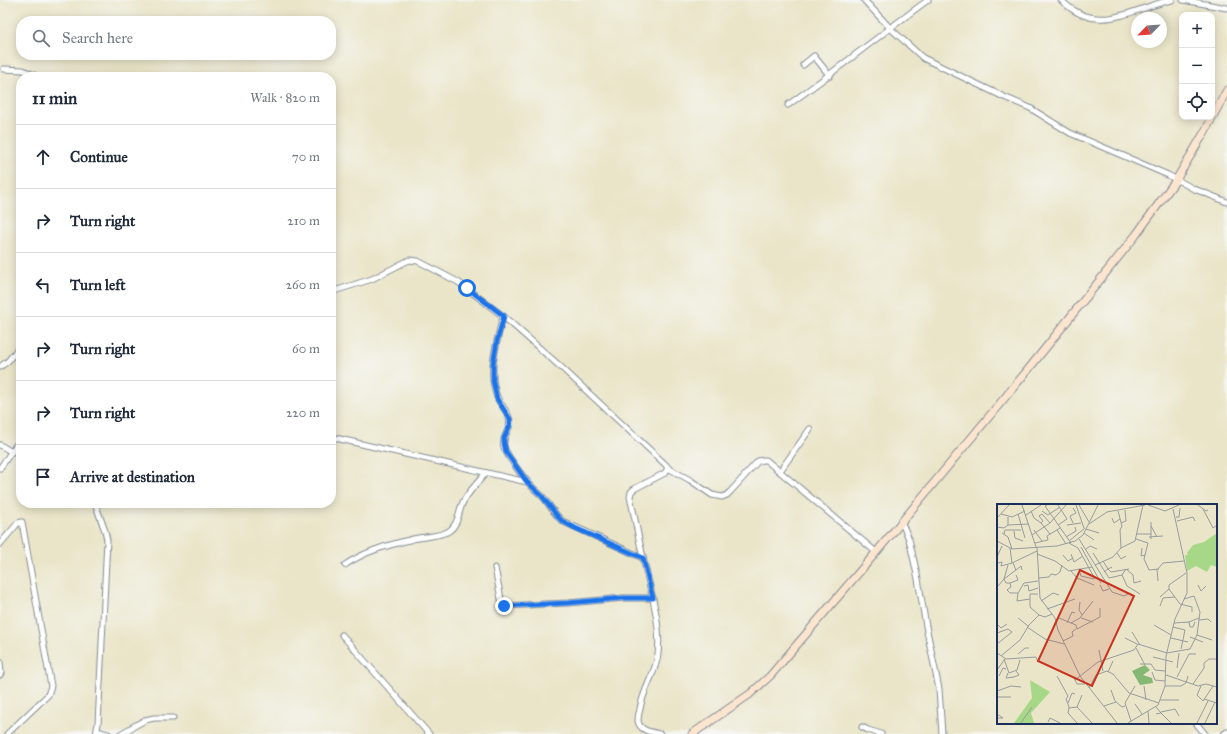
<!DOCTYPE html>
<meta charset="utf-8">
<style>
:root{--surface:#fff;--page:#f2f2f3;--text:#1f2937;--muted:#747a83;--line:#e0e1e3}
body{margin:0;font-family:"IM FELL Great Primer",serif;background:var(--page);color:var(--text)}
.controls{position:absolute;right:12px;top:12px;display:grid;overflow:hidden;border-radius:8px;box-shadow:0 2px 10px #0003}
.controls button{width:36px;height:36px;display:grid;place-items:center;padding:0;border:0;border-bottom:1px solid var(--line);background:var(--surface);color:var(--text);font:20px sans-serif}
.compass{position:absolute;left:1131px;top:12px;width:36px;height:36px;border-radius:50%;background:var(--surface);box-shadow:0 2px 10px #0003;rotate:245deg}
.stop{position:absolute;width:12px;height:12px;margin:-9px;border:3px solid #1a73e8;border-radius:50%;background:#fff}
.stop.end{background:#1a73e8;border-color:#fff;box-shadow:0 1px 4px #0008}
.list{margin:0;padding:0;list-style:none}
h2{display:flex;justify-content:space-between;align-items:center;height:52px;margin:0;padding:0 16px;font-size:17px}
h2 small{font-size:13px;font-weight:400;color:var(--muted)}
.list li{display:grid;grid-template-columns:26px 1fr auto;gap:12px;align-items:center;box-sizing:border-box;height:64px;padding:0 16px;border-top:1px solid var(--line)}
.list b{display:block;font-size:15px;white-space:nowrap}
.list em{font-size:13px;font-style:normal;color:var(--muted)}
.icon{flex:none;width:22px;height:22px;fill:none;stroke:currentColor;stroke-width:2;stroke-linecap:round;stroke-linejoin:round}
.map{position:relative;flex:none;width:1227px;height:734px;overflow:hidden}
.search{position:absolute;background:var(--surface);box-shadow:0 2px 10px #0003;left:16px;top:16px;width:320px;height:44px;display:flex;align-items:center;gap:10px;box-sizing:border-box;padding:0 14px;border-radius:16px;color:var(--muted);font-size:15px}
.panel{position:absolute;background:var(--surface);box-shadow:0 2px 10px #0003;left:16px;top:72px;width:320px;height:436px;border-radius:16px}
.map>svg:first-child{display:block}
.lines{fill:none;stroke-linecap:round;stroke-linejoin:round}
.street-casing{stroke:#828a93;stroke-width:7}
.secondary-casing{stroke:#828a93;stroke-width:9}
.street{stroke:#fff;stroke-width:5}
.secondary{stroke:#fce5cf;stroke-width:7}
.route{stroke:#1a73e8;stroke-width:5}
.inset-road{fill:none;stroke:#979c9e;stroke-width:1}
.view{fill:#c8321e;fill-opacity:0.15;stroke:#c8321e;stroke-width:2}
.inset-edge{fill:none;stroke:#1b2f5e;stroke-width:2}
</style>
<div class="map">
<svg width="1227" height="734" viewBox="0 0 1227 734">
<rect width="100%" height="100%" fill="#f6f6f2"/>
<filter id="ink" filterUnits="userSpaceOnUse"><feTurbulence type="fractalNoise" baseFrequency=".025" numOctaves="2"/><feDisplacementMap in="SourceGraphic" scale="8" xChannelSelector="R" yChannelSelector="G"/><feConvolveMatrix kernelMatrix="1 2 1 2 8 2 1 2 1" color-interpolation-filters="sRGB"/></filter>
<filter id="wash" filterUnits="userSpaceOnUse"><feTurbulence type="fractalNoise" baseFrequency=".012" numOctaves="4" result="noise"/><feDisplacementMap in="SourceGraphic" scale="16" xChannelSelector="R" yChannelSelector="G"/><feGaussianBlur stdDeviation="0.9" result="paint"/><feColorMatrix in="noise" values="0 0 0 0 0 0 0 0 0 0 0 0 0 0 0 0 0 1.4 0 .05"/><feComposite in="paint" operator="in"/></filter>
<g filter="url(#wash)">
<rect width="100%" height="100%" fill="#eae5c8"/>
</g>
<g filter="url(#ink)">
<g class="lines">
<defs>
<g id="street">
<polyline points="864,0 890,28 923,58 1004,97 1030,108 1070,133 1168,175 1194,189 1205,193 1227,202"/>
<path d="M1061,0C1098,37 1132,8 1172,0"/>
<polyline points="1183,0 1227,8"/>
<polyline points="803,65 814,56 830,76"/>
<polyline points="4,69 23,70 38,77"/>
<path d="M788,105C836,71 881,34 928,0"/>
<path d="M331,292L372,279L409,260L418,261L458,282L503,316L562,368L666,465L668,468L665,473L634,489L631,492L630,497C635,517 638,537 643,557C649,587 662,623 658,654C656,673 643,689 640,709C639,712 638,717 638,721C640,731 651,732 660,734"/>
<path d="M503,316C497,342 487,371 497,397C500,405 507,410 509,418C513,429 501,435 504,447C506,454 522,476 528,482C532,488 538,492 543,497C550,505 554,514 562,521L643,558"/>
<polyline points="0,367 8,361 21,345"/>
<polyline points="331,437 527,482"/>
<polyline points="0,445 12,452"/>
<polyline points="0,468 21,438"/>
<polyline points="668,468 690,480 712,495 722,497 727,495 731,491 758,461 763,460 766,460 876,552"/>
<polyline points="780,471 810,429"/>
<polyline points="95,503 105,531 107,540 98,724 96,734"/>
<polyline points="901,521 909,539 918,579 926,626 939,689 942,734"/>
<polyline points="0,544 18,523 22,522 51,686 48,695 7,734"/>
<path d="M345,565C365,551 389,545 413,539C422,537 442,536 449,531C459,524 458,512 463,502C469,491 478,482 486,473"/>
<polyline points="495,568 502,604 504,606 568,603 624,598 653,598"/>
<polyline points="342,635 429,734"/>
<polyline points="0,662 1,673 0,675"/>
<polyline points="1196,723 1205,734"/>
<polyline points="862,727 868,730 881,734"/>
<polyline points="97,731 108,734"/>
<polyline points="120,734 145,720 154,718 173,718"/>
<polyline points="1224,734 1227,732"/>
</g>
<polyline id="secondary" points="692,734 750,694 770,676 879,549 1027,371 1136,235 1176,180 1204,133 1227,90"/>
</defs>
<use href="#street" class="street-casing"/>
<use href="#secondary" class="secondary-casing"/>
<use href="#street" class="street"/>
<use href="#secondary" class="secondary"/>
</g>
</g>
<g class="lines" filter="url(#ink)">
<polyline class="route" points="467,288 504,316 497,341 493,364 493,381 497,399 510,419 510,425 504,438 504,443 506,452 527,482 542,496 558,517 562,521 575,528 643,558 653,598 624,598 568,603 504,606"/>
</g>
<g transform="translate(997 504)">
<rect width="220" height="220" fill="#eae5c8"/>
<path d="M148,161L153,166L146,171L155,174L156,179L143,181L135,167Z" fill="#85b874"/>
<path d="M220,29V63L214,61L210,68L199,62L190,67L188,51H191L190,49L196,41L207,38ZM33,176L53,188L34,209L37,219H17L35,194Z" fill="#a7d887"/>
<path class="inset-road" d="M25,1L39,43M50,1L48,2L74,39M61,1L70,15L61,21M79,1L87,24M82,1L92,18M151,1L168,7L182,1M201,1L209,7L211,6M76,4L79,9L73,12L76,19M206,5L216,24L220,21M34,7L37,14L44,19L46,17L42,12L45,10L53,19M45,7L51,11L63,3M121,7L125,22L123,26L124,44M4,10L15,13L28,7M21,10L28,34M29,11L44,1M179,13H182L183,4M0,14L12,1M115,14L117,19L123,15M180,17L196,13L198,17M44,19L53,30M124,19L129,17L128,6M92,20L110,8L148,1M11,21L32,20M70,21L84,19M154,22L160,33M0,23L7,24L11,21V13M89,25L102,29M37,26L45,37M60,26L69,40M17,27L18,34L26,37M5,29L11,33L15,45M87,29L97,36M7,30L8,26H24M140,30H154M35,31L53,19L69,1M69,33L79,27L78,23M152,33L166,32M82,35L115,88L127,92L131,90M139,35L151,39L147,55L152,66L162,65M154,35V18M0,37L15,45L60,42L78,37L86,31L101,1M72,37L88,24M38,39L51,36L50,32L63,24M72,39L81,44L98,75M40,43L43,94L58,114L61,126L83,172L120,219M84,43L104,79M13,44L15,59M145,44L144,52L148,51M89,45L93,42L100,45M96,49L112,74L125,71L129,65L136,71L137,79L144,77M120,49L124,55L129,52M40,50L58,57L72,67L95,63M74,50L77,58L86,52M66,51L71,57L76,54M0,53L5,42M106,57L111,65L115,63M1,59L5,58L4,62L15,59L40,47M16,59L19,66L24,62L25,66M98,61L116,53L124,44L138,37L146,1M19,66L7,75L9,79H13L14,83L10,86L13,89H21L27,79L41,77M82,66L84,72L97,75M74,67L80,74L97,81M107,68L111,65L114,68L132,65M125,71L130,82L143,90M41,74L52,73L54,70L59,71L63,68L65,61M161,77L160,66L166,59L187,57M13,79L21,76L19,71M103,81L106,87L112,85M201,81L204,87L209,82M1,82L7,75L11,61M27,82L31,81L32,87L41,84M172,85V81L189,69M21,89L20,97L33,95M41,90H33V103L42,111M163,93L172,85L183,100L195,103V108M44,97L56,89L62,91M83,98L82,106L85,111M163,102L166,94L178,93M50,105L78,95M21,114L31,122M84,114L96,118M202,116L211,115L214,118M59,117L62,114L79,121L80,125L103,113V104M192,118L193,123H196L198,118M70,119L75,108L78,109M74,119L83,114L96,97M177,119L192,118L202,114M0,120L4,124L10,120M157,121L174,131M30,123L48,135L67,140M176,123L188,126L184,145M135,128L143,141M0,129L11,125L15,128L0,140M200,131L215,136M193,133L206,138M128,134L140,140M174,134L191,138M66,137L76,132L75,128L79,125M139,144L148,161M102,146L106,167M0,149L9,155L39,153L41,158M21,150L28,144H32M4,152L23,136L32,121L42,111L48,113L55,110M156,153L176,158M7,155L12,169L20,166L23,156M143,160H154L158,166L168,167M180,164L182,149M0,166L8,155M111,168L116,157M155,168L158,176L168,177M11,169L9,174L17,173L22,171L19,167M169,171L201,182L209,180L220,183M2,172L6,164L9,165M60,172L71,192L69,195L72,203L71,209L80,219M180,173L192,150H199M77,174L80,180H88M78,176L101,158L137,146L141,140L170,149L193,145L200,131L203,108L197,92L187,95M196,180L207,164V159L212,155H220M147,182L149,196M168,182H184L189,179L191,172M204,182L200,191L206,197L216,182M92,184L99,171L110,167L116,170L132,189L162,199M114,186L118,197L125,203L128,202M0,187L14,182L24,183M0,193H14M207,195L220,199M163,196H182M71,199L75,189L78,190M138,200L145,210M107,202L119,198M80,203L85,191M159,203L164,209L159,210M72,204L80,203L95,219M151,207L152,219M164,208L178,205L182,212M164,209L174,219M0,210L6,214H0M134,217L128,199L138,182M51,218L53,214L63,219M24,219L35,203M131,219L161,201L168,182L169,152L178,115L190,89V69L176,5M200,219L211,197M208,219L218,198"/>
<path class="view" d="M83,66L137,92L95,182L41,157Z"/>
<rect width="220" height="220" class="inset-edge"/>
</g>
</svg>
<div class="controls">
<button>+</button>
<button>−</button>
<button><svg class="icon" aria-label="locate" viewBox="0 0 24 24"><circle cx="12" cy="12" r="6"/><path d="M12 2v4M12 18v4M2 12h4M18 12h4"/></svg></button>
</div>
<svg class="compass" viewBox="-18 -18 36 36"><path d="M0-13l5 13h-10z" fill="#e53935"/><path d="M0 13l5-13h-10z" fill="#747a83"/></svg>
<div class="stop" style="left:467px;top:288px"></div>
<div class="stop end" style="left:504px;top:606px"></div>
<div class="search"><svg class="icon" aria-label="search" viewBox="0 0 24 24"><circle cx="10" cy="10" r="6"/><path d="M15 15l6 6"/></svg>Search here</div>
<section class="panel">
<h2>11 min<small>Walk · 820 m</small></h2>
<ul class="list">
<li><svg class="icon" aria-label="ahead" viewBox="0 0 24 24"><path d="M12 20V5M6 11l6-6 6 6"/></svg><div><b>Continue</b></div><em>70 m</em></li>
<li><svg class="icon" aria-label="right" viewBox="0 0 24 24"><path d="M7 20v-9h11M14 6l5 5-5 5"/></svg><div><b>Turn right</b></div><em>210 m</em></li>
<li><svg class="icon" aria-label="left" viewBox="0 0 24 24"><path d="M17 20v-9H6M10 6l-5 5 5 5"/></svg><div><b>Turn left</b></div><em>260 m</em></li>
<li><svg class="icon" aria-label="right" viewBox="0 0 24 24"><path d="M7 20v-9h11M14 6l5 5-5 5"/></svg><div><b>Turn right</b></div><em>60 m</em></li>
<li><svg class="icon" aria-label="right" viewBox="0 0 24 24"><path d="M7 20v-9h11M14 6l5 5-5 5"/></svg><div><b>Turn right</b></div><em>220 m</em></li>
<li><svg class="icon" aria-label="arrive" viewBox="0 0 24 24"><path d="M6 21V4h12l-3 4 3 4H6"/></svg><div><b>Arrive at destination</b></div></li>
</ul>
</section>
</div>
